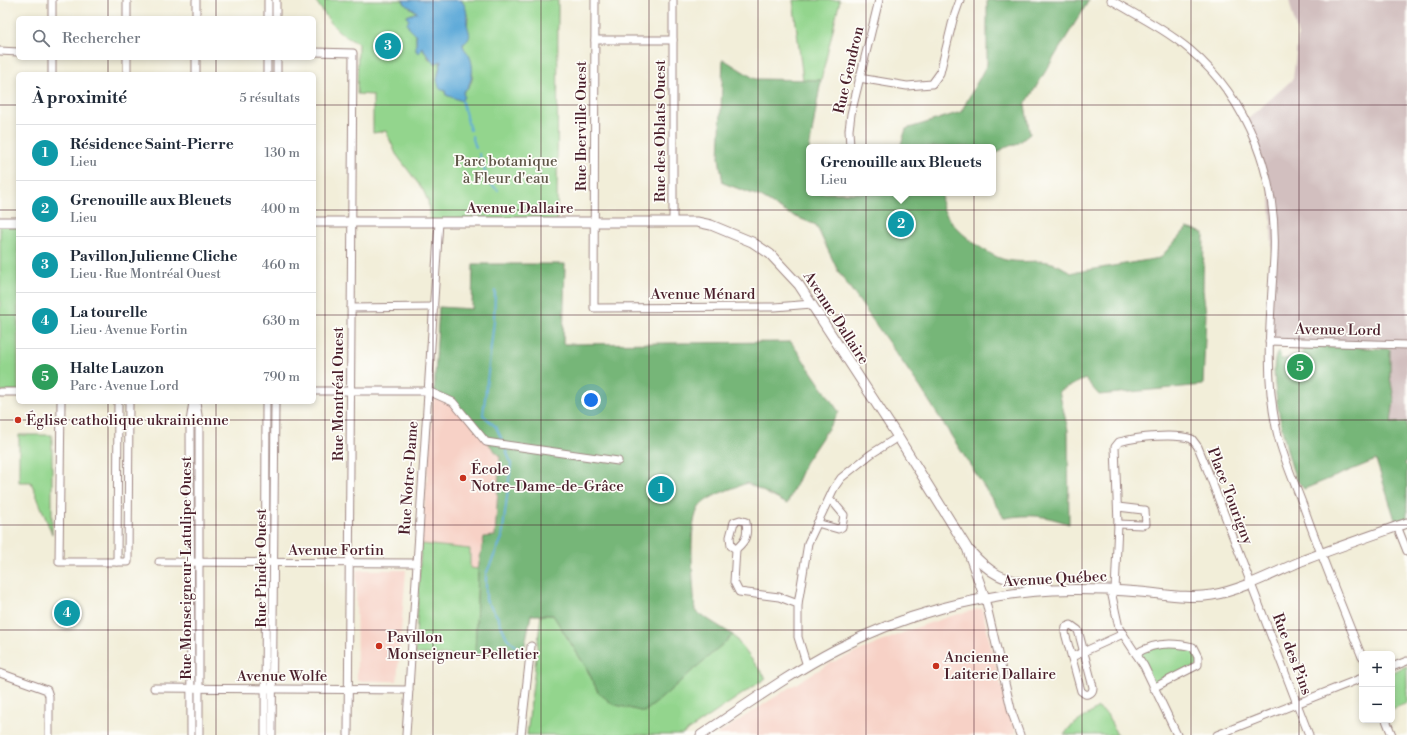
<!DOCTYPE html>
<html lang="fr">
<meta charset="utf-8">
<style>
:root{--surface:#fff;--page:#f2f2f3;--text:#1f2937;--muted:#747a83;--line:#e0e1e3;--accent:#db2777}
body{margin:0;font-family:"Libre Bodoni",serif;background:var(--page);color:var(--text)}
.controls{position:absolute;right:12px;bottom:12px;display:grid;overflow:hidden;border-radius:6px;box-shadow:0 2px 6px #0003}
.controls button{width:36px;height:36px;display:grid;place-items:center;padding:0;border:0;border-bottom:1px solid var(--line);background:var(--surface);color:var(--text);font:20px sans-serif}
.you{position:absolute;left:591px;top:400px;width:14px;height:14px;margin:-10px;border:3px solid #fff;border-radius:50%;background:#1a73e8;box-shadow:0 0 0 6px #1a73e833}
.badge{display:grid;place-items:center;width:26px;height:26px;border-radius:50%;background:var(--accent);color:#fff;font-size:13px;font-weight:700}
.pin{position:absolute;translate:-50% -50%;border:2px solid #fff;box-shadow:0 1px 4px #0006}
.popup{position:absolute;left:806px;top:144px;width:190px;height:52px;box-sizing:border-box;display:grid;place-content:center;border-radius:6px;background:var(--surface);filter:drop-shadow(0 1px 3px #0005);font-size:13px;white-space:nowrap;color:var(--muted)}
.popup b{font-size:15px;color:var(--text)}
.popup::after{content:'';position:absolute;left:50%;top:100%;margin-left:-8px;border:8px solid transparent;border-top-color:var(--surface)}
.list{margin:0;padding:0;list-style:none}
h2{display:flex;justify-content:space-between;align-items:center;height:52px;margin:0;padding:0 16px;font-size:17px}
h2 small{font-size:13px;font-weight:400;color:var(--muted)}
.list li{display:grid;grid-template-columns:26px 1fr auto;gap:12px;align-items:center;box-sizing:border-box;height:56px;padding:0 16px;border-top:1px solid var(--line)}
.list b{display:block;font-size:15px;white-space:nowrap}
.list p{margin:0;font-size:13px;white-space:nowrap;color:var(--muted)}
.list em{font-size:13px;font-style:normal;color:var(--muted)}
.icon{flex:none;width:22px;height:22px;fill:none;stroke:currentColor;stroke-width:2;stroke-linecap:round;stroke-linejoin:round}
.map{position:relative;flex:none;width:1407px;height:735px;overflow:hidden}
.search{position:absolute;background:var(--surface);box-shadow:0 2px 6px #0003;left:16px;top:16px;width:300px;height:44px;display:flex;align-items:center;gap:10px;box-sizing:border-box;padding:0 14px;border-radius:6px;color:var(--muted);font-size:15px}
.panel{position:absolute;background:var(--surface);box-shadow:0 2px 6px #0003;left:16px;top:72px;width:300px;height:332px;border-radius:6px}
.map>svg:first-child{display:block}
.built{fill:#f7d1c6}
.industrial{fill:#d2bfbf}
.green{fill:#93d58d;stroke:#6e7a5c}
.forest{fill:#76b678;stroke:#606a52}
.water{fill:#61abd9;stroke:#566582}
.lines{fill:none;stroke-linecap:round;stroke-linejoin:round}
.stream{stroke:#61abd9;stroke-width:2}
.minor-casing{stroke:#9e8682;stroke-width:9}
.tertiary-casing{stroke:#9e8682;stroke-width:11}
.minor{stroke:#fff;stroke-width:7}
.tertiary{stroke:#fff;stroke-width:9}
.grid{fill:none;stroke:#4a1f2b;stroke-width:1;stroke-opacity:0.55}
.poi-dot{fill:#c8321e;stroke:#fdfcf7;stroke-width:1.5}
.labels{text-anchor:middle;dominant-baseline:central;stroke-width:3.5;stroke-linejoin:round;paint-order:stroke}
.street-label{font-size:15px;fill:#4a1f2b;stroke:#fdfcf7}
.park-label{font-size:15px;fill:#605648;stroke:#fdfcf7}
.poi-label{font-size:15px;fill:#4a1f2b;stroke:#fdfcf7;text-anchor:start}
</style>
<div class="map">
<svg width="1407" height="735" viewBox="0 0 1407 735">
<rect width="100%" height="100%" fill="#fdfcf7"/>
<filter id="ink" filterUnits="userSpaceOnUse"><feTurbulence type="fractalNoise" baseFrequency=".025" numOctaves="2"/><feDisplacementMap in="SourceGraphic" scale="8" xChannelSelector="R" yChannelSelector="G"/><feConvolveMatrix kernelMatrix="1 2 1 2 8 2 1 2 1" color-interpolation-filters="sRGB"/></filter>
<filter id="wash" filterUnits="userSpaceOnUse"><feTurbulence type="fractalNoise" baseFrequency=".012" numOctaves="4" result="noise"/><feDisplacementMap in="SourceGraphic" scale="16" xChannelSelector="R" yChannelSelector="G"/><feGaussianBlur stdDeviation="0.9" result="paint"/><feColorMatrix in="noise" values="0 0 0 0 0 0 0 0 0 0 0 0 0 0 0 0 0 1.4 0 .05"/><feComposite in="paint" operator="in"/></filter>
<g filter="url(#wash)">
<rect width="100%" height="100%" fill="#f2eed9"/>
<g class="built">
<polygon points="434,394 453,402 500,457 495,536 484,537 478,569 470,569 421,544"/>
<polygon points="356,570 406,570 397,681 357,681"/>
<polygon points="982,608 997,671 1016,733 1010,735 716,735 808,676 831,663 912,629 948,617"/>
</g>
<polygon class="industrial" points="1289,0 1407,0 1407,422 1391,423 1394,399 1390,377 1390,344 1269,341 1273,275 1270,193 1247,120 1293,79 1298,37"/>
<g class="green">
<path d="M315,0H403L405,4L417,12L407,16L414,33L416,35V45L420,50L422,47L429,59L441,61L438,74L446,95L456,98L463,95V92C483,77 465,59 463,44L466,42L468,17L461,0H558L557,223L430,222L428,201L423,190L396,154L386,131L373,133V95L357,94L358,43C335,33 329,20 315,0Z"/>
<polygon points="793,0 840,0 821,80 803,80"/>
<rect x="0" y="224" width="18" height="167"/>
<polygon points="19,435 52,435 52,534 31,482 19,482"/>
<polygon points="421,544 470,549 470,568 478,569 475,656 415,654"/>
<polygon points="541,615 553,615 587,669 598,692 644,712 733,635 766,678 682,735 527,735"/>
<polygon points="1159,644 1193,647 1198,665 1153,688 1136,654"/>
<polygon points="1407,666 1407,703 1392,709 1392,672"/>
<polygon points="1098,708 1107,714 1117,735 1064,735 1070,727"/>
</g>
<g class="forest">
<polygon points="987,0 1089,0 1025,105 1030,134 1016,145 1007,146 993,156 993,147 900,147 906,129 961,112 987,64"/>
<path d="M723,59L755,79L821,80L808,156L809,193H942C942,197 941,202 942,205C946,225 987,256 1006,260C1034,265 1046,254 1071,273L1160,258L1187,228L1204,233L1203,290L1206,314L1203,385L1099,395L1085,379L1059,391L1068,430L1069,524C1044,515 1030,514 1004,518L920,387L838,271L816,225L789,214L761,197L723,183L719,158Z"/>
<path d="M473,264H565L563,344L791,342L839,412L805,463L787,504L747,483C734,488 705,496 698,509C687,531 694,586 695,611L733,635L656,703L644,712L612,704L598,692L587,669L553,615H531L524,649L475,656L478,569L484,537L495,536L500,457L453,402L434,394L439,307L472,309Z"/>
<path d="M1303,345L1390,349V377L1394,399L1391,423L1407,422V460L1405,464L1407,466V523L1397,526L1376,460L1304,489C1301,485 1298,482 1296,479C1288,460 1264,363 1279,351L1281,359L1302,358Z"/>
</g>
<path class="water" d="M403,0H461C467,7 467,13 467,22C467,30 475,37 463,44C463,49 467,51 469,55C475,65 473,86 463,92L464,96L462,101L446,95L445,91L440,89L437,80L441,61L434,64L422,47L419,53L416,51V35L409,28L407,23L409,20L407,18V16L417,12L405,4Z"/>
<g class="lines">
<g class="stream">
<polyline points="462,101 470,130"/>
<polyline points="472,136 476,148"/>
<polyline points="479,154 489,183 498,190"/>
<polyline points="495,291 494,321 483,415 496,427 502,440"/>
<polyline points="506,450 511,463 502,538 486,574 486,600 497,616 507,638 520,650"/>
</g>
</g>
</g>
<g filter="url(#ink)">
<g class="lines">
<defs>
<g id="minor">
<polyline points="127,0 127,18"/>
<polyline points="276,0 276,18"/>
<polyline points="595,0 594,308 775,307 812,304"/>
<polyline points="673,0 673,221"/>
<path d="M1111,0C1138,16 1166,30 1190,50C1249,100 1278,180 1274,256C1271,313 1264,370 1276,427C1281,454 1294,481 1304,508C1322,558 1342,607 1362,657"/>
<polyline points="52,18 52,0"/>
<polyline points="196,18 196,0"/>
<polyline points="268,18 268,0"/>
<polyline points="595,40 673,40"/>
<polyline points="0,51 18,52"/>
<polyline points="314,52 353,53 348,735"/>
<polyline points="52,74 52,58"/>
<polyline points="127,74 127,58"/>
<polyline points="196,74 196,58"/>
<polyline points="267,74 267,58"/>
<polyline points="277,74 277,58"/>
<polyline points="859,78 907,86 932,84 940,73 953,20 960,0"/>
<polyline points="850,147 849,130 851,114 879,0"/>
<polyline points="351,308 434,307"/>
<polyline points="1269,341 1407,345"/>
<polyline points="314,391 428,391 453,402 486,442 618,461"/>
<polyline points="0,392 18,392"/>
<polyline points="61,402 59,562 128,562 129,402"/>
<polyline points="196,402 199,422 199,735"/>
<polyline points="1118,507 1143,510 1145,510 1146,524 1142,525 1118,524"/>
<path d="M740,520L746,522C748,535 746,541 736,549L731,546L730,537L734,522Z"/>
<polyline points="817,523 838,529 842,527 844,515 834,503 829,500"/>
<polyline points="1397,526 1407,551"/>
<polyline points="736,549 734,582 739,592 779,597 798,604"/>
<polyline points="117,562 118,402"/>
<polyline points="159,562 417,563"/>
<path d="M1115,590L1118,524L1115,447L1119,442C1138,437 1174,433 1192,439L1198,447L1207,469L1309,735"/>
<polyline points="1111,591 1119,628 1144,666 1177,735"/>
<polyline points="985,598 1012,713 1020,735"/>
<path d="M1071,625L1078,630L1093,687C1093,692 1090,695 1085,694L1081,691L1065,633L1066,627Z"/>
<path d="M1136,654C1153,642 1173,642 1193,647L1198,657V665L1153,688"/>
<polyline points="1072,657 1123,634"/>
<polyline points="807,666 798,637 798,604 808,543 834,488 841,478 871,454 898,437"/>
<polyline points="1392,667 1407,661"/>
<polyline points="0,673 47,690 49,696 49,735"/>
<polyline points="154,688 409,690"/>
<polyline points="1386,720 1392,735"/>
<polyline points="191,735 190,422 193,402"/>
<polyline points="265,735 266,402"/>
<polyline points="272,735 275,402"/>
<polyline points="406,735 439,222"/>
<polyline points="521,735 531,646"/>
<polyline points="1217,735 1362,678"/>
</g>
<g id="tertiary">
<polyline points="0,222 18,222"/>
<polyline points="314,222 697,222 711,225 752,242 770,254 799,285 898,437 967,548 985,598"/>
<path d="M970,551C1000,585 1011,578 1049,589"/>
<path d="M701,735C745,706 789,674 835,650C901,615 979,594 1053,590C1082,589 1111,590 1140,592C1164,594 1188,599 1212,595C1243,590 1275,572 1304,560C1338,547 1373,535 1407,523"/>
</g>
</defs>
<use href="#minor" class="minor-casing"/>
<use href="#tertiary" class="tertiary-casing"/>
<use href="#minor" class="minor"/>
<use href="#tertiary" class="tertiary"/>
</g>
</g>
<path class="grid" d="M108,0V18M216,0V18M325,0V735M433,0V735M541,0V735M649,0V735M758,0V735M866,0V735M974,0V735M1082,0V735M1191,0V735M1299,0V735M108,58V74M216,58V74M0,105H18M314,105H1407M0,210H18M314,210H1407M0,315H18M314,315H1407M108,402V735M216,402V735M0,420H1407M0,525H1407M0,630H1407"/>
<g class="poi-dot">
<circle cx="18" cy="420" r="4"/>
<circle cx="463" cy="478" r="4"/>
<circle cx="379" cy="646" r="4"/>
<circle cx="936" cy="666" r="4"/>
</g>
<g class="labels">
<g class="street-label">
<text transform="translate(849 70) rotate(-77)">Rue Gendron</text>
<text transform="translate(581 126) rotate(-90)">Rue Iberville Ouest</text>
<text transform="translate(660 131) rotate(-90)">Rue des Oblats Ouest</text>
<text x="520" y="208">Avenue Dallaire</text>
<text x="703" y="294">Avenue Ménard</text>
<text transform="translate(836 318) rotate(57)">Avenue Dallaire</text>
<text transform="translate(1338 330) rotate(1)">Avenue Lord</text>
<text transform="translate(338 394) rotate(-90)">Rue Montréal Ouest</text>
<text transform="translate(409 478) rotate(-86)">Rue Notre-Dame</text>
<text transform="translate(1230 496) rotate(69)">Place Tourigny</text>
<text x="336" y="550">Avenue Fortin</text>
<text transform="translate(186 568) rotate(-90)">Rue Monseigneur-Latulipe Ouest</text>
<text transform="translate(261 568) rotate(-90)">Rue Pinder Ouest</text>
<text transform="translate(1055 579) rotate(-3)">Avenue Québec</text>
<text transform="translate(1292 654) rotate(69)">Rue des Pins</text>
<text x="282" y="676">Avenue Wolfe</text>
</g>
<g class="park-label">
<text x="506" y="161">Parc botanique<tspan x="506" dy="17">à Fleur d'eau</tspan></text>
</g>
<g class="poi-label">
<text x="26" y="420">Église catholique ukrainienne</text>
<text x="471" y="469">École<tspan x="471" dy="17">Notre-Dame-de-Grâce</tspan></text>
<text x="387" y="637">Pavillon<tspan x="387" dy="17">Monseigneur-Pelletier</tspan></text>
<text x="944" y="657">Ancienne<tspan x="944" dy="17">Laiterie Dallaire</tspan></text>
</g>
</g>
</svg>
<div class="controls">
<button>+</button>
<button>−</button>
</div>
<div class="you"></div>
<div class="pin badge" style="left:661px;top:489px;background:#0f9aa8">1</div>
<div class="pin badge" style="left:901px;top:224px;background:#0f9aa8">2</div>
<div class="popup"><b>Grenouille aux Bleuets</b>Lieu</div>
<div class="pin badge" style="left:388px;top:46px;background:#0f9aa8">3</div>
<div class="pin badge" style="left:67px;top:613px;background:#0f9aa8">4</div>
<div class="pin badge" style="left:1300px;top:367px;background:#2e9e5b">5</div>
<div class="search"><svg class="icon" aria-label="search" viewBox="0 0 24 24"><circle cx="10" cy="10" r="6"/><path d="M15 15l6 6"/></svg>Rechercher</div>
<section class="panel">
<h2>À proximité<small>5 résultats</small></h2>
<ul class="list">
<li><span class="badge" style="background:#0f9aa8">1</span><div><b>Résidence Saint-Pierre</b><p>Lieu</p></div><em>130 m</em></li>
<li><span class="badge" style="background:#0f9aa8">2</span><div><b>Grenouille aux Bleuets</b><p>Lieu</p></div><em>400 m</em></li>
<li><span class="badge" style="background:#0f9aa8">3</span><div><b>Pavillon Julienne Cliche</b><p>Lieu · Rue Montréal Ouest</p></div><em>460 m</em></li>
<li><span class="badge" style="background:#0f9aa8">4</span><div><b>La tourelle</b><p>Lieu · Avenue Fortin</p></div><em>630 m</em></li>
<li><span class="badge" style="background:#2e9e5b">5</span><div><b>Halte Lauzon</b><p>Parc · Avenue Lord</p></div><em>790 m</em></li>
</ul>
</section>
</div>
